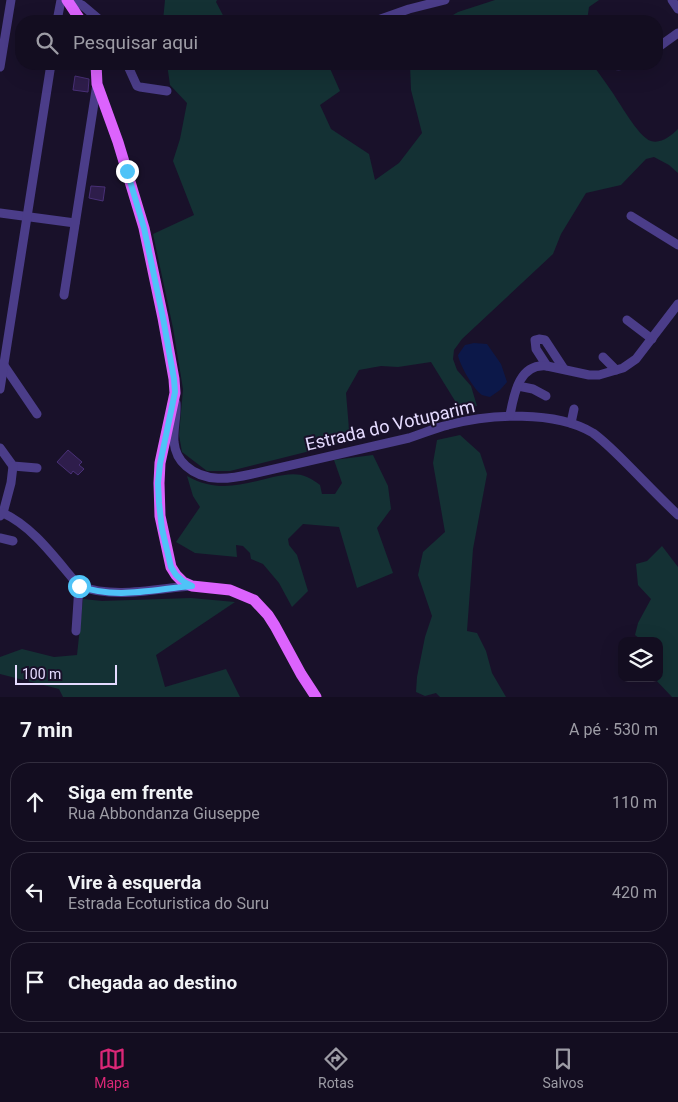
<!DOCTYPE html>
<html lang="pt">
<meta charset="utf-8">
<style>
:root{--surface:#130d20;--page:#1c1629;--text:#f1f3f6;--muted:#9d9ca5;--line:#322d3e;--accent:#db2777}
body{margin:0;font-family:Roboto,sans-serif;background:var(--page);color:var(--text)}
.controls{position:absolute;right:15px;bottom:15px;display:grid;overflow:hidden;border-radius:10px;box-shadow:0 5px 20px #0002}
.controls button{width:45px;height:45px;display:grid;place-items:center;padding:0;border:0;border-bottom:1px solid var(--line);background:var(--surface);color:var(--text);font:25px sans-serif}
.scale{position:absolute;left:15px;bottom:12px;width:102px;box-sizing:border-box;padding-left:5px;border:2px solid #e5dbff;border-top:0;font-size:14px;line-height:18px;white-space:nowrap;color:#e5dbff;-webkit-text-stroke:4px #19112a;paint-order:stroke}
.stop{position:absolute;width:15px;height:15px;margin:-11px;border:4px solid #4fc3f7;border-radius:50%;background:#fff}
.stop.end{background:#4fc3f7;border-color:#fff;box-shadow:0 1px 5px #0008}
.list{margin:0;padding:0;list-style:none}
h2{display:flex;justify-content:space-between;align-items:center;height:65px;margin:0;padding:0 20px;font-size:21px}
h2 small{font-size:16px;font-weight:400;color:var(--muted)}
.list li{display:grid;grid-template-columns:32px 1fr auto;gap:15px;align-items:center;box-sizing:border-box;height:80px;margin:0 10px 10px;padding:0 10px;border:1px solid var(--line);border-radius:20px}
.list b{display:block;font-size:19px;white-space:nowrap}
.list p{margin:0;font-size:16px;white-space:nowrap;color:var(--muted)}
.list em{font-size:16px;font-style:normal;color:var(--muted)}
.icon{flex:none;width:28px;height:28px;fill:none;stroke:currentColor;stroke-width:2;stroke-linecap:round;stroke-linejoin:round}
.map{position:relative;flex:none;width:678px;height:697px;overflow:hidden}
.search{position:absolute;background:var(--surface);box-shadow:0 5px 20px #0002;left:15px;right:15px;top:15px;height:55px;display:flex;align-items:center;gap:12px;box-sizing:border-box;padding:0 18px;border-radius:20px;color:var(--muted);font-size:19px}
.sheet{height:335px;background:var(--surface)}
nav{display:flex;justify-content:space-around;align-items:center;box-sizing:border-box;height:70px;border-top:1px solid var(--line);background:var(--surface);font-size:14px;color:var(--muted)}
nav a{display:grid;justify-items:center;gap:2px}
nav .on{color:var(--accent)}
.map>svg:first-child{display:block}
.green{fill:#143134}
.water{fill:#0c1849}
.building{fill:#2e1d4b;stroke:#493077}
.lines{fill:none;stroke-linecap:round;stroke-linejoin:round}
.minor{stroke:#4b3d89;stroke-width:9}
.major{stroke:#dc63fd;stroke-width:11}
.route{stroke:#4fc3f7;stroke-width:6}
.labels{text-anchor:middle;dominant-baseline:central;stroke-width:4;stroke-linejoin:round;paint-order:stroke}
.street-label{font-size:18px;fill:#e5dbff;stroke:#19112a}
</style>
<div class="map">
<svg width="678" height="697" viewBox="0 0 678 697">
<rect width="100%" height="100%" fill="#19112a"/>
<g class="green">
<polygon points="165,0 217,0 216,2 226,21 163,21"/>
<polygon points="495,0 599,0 589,7 587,21 443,21 458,12"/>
<path d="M167,64H248L264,70L291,64H328L340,91L320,105L331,129L369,154L375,180L399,163L422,133L411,90L410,64H592C598,72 604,80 610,89C619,101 638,137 651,141C661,144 671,136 678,129V173L669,165L654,157L646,159L621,185L586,193L561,234L553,254L462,339L454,350L453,359L457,370L471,386L477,406L460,409L431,362L398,367L381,366L359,370L346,393L350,441L230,471H207L182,452L179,435L183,389L173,328L153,234L194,215L173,161L180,139L187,103L170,85Z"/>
<polygon points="460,435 480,453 487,474 473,549 467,631 477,633 486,651 492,673 506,697 440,697 436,693 425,696 416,692 417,677 425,637 432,616 418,575 423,552 445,532 433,463 437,440"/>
<path d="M373,455L388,486L391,509L377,528L393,573L357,588L339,527L303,524L288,539L289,545L297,555L308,591L292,607L279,583L263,564L251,559L250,553L243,546L236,545L237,557L195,553L176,542L200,507L193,496L187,476C217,493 242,485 273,477C284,475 296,472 307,477C312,479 316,482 320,485L322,494H335L342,483L334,460Z"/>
<polygon points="662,546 678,567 678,697 672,697 654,678 659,678 659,641 643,641 635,635 638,623 651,599 638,585 636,564 647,561"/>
<polygon points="191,598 235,602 156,655 165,687 226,669 240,697 63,697 59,689 0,674 0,657 22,649 54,657 77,655 83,599 102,601"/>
</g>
<path class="water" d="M474,343L487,344L501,364L507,382L500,390L490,397C487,396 484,396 482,395C474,390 459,364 458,355L465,345Z"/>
<g class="building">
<polygon points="75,76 89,79 88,92 73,90"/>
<polygon points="91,186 105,187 103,201 89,198"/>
<polygon points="68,450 82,462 79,465 84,469 78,475 73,471 71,474 57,462"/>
</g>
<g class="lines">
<g class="minor">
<polyline points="71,0 82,5 101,21"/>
<polyline points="672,0 678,9"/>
<polyline points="57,21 61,0"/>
<polyline points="375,21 409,9 445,0"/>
<polyline points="657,48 678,33"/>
<polyline points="127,64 137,86 140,87 167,91"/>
<path d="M608,64C616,67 623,66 631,64"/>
<polyline points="0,67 11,0"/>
<polyline points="0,213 75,223"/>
<polyline points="631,216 678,245"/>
<polyline points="64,295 97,84"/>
<polyline points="627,320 652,339"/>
<polyline points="603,357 616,370"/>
<polyline points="3,364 37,414"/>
<polyline points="547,366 536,349 535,340 539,339 545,340 564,369"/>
<polyline points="518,386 533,389 546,396"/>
<polyline points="0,389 51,64"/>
<path d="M176,403C177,416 173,429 174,442C175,452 179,460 186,466C205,483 230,479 252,474L409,438C422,434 435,428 448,425C490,414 555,410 593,433C604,441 614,451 624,461C642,479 659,497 678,515"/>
<path d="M510,415C514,394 519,363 547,366L589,375H599L623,368L636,359L678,304"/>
<polyline points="571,423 574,409"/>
<polyline points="0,448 13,466 37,468"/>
<polyline points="3,513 11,483 13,466"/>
<path d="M0,516L3,513C34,527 57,561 79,586L76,631"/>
<polyline points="0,538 13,541"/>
<path d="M79,586C115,599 154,589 190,586"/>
</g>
<g class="major">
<polyline points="67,0 81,21"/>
<polyline points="96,64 97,84 118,142 144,228 163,318 174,379 175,393 160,463 159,483 160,516 171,567 176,575 183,582 192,586 230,590 254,600 268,615 275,626 301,674 316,697"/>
</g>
</g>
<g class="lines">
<path class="route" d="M79,586C116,600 155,589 192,586L184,582L176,575L171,567L162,529L159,503L158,483L160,464L175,392L174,379L163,318L144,228L127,171"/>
</g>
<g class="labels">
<g class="street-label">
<text transform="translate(390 425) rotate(-13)">Estrada do Votuparim</text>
</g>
</g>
</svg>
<div class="controls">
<button><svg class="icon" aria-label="layers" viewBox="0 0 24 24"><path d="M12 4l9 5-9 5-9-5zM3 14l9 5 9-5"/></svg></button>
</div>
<div class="scale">100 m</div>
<div class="stop" style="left:79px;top:586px"></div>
<div class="stop end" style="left:127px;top:171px"></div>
<div class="search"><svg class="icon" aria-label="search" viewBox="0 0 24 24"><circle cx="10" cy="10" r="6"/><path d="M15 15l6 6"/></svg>Pesquisar aqui</div>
</div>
<section class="sheet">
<h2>7 min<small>A pé · 530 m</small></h2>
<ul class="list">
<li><svg class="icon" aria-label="ahead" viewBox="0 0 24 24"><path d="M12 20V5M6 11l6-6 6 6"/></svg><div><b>Siga em frente</b><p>Rua Abbondanza Giuseppe</p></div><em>110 m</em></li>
<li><svg class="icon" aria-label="left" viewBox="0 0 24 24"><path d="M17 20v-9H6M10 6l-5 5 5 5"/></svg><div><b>Vire à esquerda</b><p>Estrada Ecoturistica do Suru</p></div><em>420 m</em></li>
<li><svg class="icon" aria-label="arrive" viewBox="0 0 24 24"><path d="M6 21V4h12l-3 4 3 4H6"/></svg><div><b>Chegada ao destino</b></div></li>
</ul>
</section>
<nav>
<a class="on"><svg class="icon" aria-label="map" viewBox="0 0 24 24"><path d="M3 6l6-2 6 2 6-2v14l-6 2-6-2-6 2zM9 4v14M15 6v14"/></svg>Mapa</a>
<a><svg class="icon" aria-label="directions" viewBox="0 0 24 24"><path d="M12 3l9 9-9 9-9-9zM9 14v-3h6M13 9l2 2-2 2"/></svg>Rotas</a>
<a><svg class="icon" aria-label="saved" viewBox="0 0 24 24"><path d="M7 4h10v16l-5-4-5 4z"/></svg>Salvos</a>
</nav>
